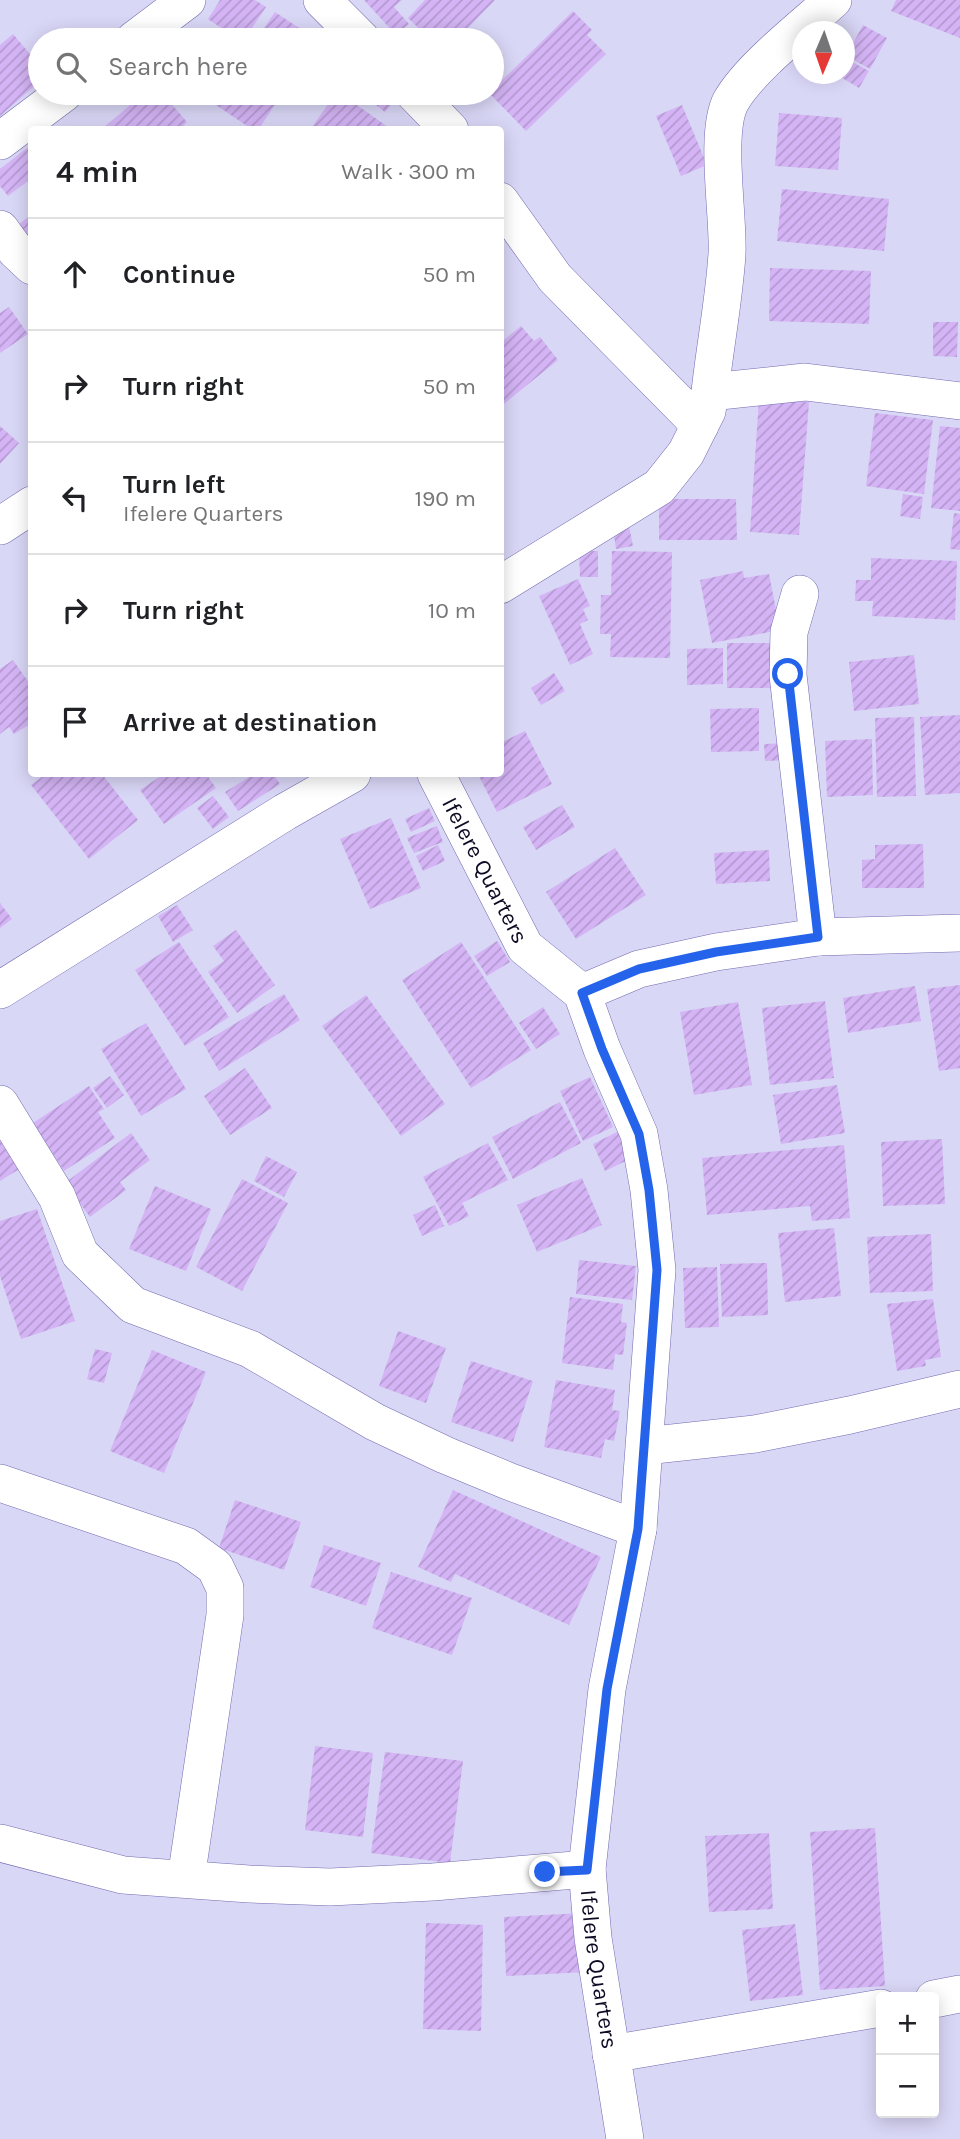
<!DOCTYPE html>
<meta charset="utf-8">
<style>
:root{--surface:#fff;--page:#f6f6f6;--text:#202124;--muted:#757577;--line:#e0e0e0}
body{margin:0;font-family:Karla,sans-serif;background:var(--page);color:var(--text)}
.controls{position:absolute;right:21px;bottom:21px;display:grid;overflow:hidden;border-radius:7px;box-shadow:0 4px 18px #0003}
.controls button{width:63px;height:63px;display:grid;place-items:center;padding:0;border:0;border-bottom:2px solid var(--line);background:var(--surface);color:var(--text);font:35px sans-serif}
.compass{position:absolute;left:792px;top:21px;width:63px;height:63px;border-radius:50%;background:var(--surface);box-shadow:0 4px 18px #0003;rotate:182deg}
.stop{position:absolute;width:21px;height:21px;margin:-16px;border:5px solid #2563eb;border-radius:50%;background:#fff}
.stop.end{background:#2563eb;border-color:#fff;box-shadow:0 2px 7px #0008}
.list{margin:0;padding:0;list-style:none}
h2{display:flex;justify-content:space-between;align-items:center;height:91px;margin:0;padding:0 28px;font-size:30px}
h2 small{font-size:23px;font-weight:400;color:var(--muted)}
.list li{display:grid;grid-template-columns:46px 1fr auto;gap:21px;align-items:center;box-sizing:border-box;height:112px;padding:0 28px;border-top:2px solid var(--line)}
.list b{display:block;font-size:26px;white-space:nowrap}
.list p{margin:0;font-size:23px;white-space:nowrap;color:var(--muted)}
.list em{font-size:23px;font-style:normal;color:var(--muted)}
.icon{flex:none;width:38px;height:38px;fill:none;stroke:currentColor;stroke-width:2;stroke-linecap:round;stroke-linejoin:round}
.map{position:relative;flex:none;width:960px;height:2139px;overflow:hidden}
.search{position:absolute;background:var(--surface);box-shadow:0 4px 18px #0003;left:28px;top:28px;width:476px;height:77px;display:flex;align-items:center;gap:18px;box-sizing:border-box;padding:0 24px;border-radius:38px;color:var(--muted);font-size:26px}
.panel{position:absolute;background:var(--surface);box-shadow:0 4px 18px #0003;left:28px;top:126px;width:476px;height:651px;border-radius:7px}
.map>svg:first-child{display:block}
.building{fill:url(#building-hatch)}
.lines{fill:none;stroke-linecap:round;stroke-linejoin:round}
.minor-casing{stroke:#726ab0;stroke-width:38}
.minor{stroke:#fff;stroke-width:37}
.route{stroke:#2563eb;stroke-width:9}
.labels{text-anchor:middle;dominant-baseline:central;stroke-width:7;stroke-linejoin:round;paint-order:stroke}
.street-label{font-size:23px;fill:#0e0a24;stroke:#d9d7f6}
</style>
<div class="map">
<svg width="960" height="2139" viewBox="0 0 960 2139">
<defs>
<pattern id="building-hatch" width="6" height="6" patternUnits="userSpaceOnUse" patternTransform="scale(1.75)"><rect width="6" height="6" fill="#d4b4f5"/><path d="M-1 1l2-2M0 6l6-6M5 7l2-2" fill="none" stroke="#b599d2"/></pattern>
</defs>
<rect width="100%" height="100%" fill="#d9d7f6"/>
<g class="building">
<polygon points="220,0 255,0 266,7 244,40 239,40 208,19"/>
<polygon points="364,0 402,0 394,7 409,24 396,35"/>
<polygon points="425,0 495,0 456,40 431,40 408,18"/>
<polygon points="896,0 960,0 960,38 891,11"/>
<polygon points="573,11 592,30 587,35 606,54 526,131 489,93 492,93 492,90"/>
<polygon points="275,12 317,40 256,40"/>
<polygon points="863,25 887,38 870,69 846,56"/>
<polygon points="13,34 40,66 40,81 0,116 0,45"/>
<polygon points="849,60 869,71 859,88 839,76 844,74 844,67"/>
<polygon points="144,93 162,93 187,122 179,130 101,130"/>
<polygon points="220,93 283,93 258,130 253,130 213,103"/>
<polygon points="371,93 400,93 385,112 367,98"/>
<polygon points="333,97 346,105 350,100 392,130 310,130"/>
<polygon points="682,105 707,165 681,176 656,116"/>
<polygon points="779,113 842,118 838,170 775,166"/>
<polygon points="32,144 32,178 8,196 0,186 0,169"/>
<polygon points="782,189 889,199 884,251 777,241"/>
<polygon points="32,214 32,241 18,225"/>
<polygon points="770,268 871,271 869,324 769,321"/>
<polygon points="9,307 28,334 0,353 0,313"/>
<polygon points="933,322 958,322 957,357 933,356"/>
<polygon points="521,326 534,341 540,337 558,360 500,407 500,343"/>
<polygon points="759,399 809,402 799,535 750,532"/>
<polygon points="875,413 933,420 924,494 866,486"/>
<polygon points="0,426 19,443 0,464"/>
<polygon points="940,426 960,428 960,511 931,508"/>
<polygon points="903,494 923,497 920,519 900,516"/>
<polygon points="659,499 736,499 737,540 659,540"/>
<polygon points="954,513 960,514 960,550 950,549"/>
<polygon points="629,526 633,546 616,549 613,529"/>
<polygon points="579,551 598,551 598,577 580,577"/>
<polygon points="612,551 672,552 670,658 610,657 611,634 600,634 601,595 611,595"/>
<polygon points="871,558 957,561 955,620 872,616 873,601 855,601 856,580 871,580"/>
<polygon points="743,571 744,578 769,574 780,630 712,643 700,580"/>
<polygon points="578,579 590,606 583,609 588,620 580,624 593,654 570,665 539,596"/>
<rect x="727" y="643" width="45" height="45"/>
<polygon points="723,648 723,684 687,685 687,649"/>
<polygon points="914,655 919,704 854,711 849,662"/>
<polygon points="13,660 32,687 32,723 14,734 9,727 0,734 0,669"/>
<polygon points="554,673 565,691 541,705 531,688"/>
<polygon points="759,708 759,751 711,752 710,709"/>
<polygon points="960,715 960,793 925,795 920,717"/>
<polygon points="914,717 916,796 877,797 875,718"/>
<polygon points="525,731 552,784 497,812 478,774 500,774 500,743"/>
<polygon points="872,739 873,795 827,797 825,741"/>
<polygon points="788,743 788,760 765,761 764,744"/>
<polygon points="46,774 102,774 138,820 89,859 31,785"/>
<polygon points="164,774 206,774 216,788 164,824 140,790"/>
<polygon points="254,774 273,774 280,784 238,811 225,792"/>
<polygon points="213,796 229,817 213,829 197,808"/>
<polygon points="562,805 575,827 536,850 523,827"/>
<polygon points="429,808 435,821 411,832 405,819"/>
<polygon points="391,818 421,888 370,909 340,839"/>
<polygon points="437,826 443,842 414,853 407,838"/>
<polygon points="923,844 924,888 862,888 862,860 875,859 875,845"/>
<polygon points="438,845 445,861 423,871 416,856"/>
<polygon points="615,848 646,895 576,939 546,892"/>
<polygon points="769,850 770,881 716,884 714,853"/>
<polygon points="0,903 12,919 0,928"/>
<polygon points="177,905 193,930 173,942 158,916"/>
<polygon points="236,930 275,985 237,1013 208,972 224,961 213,946"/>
<polygon points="497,941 510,962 487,976 474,956"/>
<polygon points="179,942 229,1017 185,1046 135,970"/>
<polygon points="461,942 531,1050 471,1088 402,980"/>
<polygon points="960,985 960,1068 939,1071 927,989"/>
<polygon points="915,986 921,1021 848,1033 843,998"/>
<polygon points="284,994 300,1020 219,1071 203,1043"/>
<polygon points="366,995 445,1104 401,1136 322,1026"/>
<polygon points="825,1001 834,1078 770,1085 762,1008"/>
<polygon points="738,1002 752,1085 694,1095 680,1012"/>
<polygon points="543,1007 560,1034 536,1049 519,1023"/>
<polygon points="146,1023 186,1089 141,1116 101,1049"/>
<polygon points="245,1068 272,1108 230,1135 204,1096"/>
<polygon points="110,1076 124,1095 107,1108 93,1088"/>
<polygon points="590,1077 613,1127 583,1141 560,1091"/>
<polygon points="837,1085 845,1133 781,1144 773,1095"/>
<polygon points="89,1086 104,1109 98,1112 115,1138 64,1171 33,1123"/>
<polygon points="560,1102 581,1143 513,1179 492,1137"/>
<polygon points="621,1130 634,1157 605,1171 593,1144"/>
<polygon points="131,1133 150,1160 120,1182 126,1190 90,1217 65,1183"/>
<polygon points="0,1134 21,1168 0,1181"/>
<polygon points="942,1139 945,1204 883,1206 881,1142"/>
<polygon points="488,1143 508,1180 462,1203 469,1216 449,1226 423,1177"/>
<polygon points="844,1145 850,1218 812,1221 810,1206 707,1215 702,1158"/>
<polygon points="266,1156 297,1172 284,1197 254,1181"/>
<polygon points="582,1178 602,1225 537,1252 517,1205"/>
<polygon points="242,1179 288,1203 242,1291 196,1267"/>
<polygon points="155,1186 211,1209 186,1271 129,1249"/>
<polygon points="435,1205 444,1226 422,1236 413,1215"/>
<polygon points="37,1209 75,1321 21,1339 0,1276 0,1221"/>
<polygon points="834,1228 841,1296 785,1302 778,1233"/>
<polygon points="931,1234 933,1291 870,1293 867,1237"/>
<polygon points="579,1260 636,1266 632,1300 576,1294"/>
<polygon points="767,1263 768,1315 722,1317 720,1264"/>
<polygon points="717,1267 719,1327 685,1328 683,1268"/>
<polygon points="570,1297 623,1304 621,1322 627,1323 623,1355 615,1354 613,1370 562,1363"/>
<polygon points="933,1299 941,1357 925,1360 926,1366 897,1371 887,1304"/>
<polygon points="398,1331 446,1348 426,1403 379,1386"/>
<polygon points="95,1349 112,1353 104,1383 87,1379"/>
<polygon points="152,1350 206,1372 164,1473 110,1451"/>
<polygon points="471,1361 533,1381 513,1442 451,1422"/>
<polygon points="556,1380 615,1390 612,1410 620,1411 614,1441 605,1439 601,1458 544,1447"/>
<polygon points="453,1490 601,1557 569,1625 455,1574 451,1582 418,1567"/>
<polygon points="235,1500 301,1522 284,1570 219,1548"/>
<polygon points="324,1545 381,1563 366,1606 310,1587"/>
<polygon points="391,1572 472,1598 452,1655 372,1628"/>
<polygon points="315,1746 373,1753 363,1837 305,1830"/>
<polygon points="385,1752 463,1761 450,1863 371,1853"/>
<polygon points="875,1828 885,1986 820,1990 810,1832"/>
<polygon points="769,1833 773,1909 709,1912 705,1836"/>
<polygon points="584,1913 587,1972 506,1976 504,1917"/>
<polygon points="426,1923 483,1925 481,2031 423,2029"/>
<polygon points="795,1924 803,1995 750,2001 742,1930"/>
</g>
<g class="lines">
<defs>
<g id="minor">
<polyline points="322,0 362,40"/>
<polyline points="134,40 187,0"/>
<polyline points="414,93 450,130"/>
<polyline points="0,141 64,93"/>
<polyline points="500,201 555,278 700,425"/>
<polyline points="0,229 16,251 32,266"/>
<polyline points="710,392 805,382 960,401"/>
<polyline points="0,526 32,505"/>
<path d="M500,585L659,487L686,453L707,411L710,392C715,346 724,300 727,254C729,217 714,132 731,101C750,68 803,27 833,0"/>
<polyline points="800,594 789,632 788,675 818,937"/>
<path id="s1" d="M436,774L525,947L582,993L602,1049L639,1134L649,1190L657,1270L638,1529L607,1689L587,1869L593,1938L625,2139"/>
<polyline points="0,990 285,812 352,774"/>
<polyline points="582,993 639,969 716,952 818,937 960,933"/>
<polyline points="0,1104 57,1197 80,1254 133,1305 250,1349 375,1422 445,1455 508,1481 638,1529"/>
<polyline points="645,1446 755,1434 850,1415 960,1389"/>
<polyline points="0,1483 186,1546 215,1567 225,1588 225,1615 186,1879"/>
<polyline points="0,1843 123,1875 249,1884 330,1887 433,1882 587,1869"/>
<polyline points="934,1999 960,1994"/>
<polyline points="611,2054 881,2008"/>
</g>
</defs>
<use href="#minor" class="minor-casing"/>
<use href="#minor" class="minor"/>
</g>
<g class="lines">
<polyline class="route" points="545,1872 587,1870 607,1689 638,1529 657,1270 649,1190 639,1134 602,1049 582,993 639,969 716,952 818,937 788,674"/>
</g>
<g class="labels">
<g class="street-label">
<text stroke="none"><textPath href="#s1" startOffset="108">Ifelere Quarters</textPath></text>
<text stroke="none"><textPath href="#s1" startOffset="1262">Ifelere Quarters</textPath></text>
</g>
</g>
</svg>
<div class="controls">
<button>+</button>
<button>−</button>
</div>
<svg class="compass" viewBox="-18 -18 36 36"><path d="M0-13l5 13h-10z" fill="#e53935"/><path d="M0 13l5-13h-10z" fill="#757577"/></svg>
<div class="stop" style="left:788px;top:674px"></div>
<div class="stop end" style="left:545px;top:1872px"></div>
<div class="search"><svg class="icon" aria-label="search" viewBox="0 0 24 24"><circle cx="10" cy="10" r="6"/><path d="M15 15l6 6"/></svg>Search here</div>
<section class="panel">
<h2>4 min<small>Walk · 300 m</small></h2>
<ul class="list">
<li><svg class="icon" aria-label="ahead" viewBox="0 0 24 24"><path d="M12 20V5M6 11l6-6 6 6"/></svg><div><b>Continue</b></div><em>50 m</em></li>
<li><svg class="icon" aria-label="right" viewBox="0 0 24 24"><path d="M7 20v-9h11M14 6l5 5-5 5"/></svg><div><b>Turn right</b></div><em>50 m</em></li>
<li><svg class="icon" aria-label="left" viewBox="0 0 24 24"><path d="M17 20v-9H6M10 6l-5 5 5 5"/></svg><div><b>Turn left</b><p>Ifelere Quarters</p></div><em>190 m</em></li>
<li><svg class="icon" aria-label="right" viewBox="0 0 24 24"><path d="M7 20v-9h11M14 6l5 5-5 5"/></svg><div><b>Turn right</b></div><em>10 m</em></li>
<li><svg class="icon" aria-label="arrive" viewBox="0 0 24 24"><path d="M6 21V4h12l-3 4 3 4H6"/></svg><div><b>Arrive at destination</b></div></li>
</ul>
</section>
</div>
